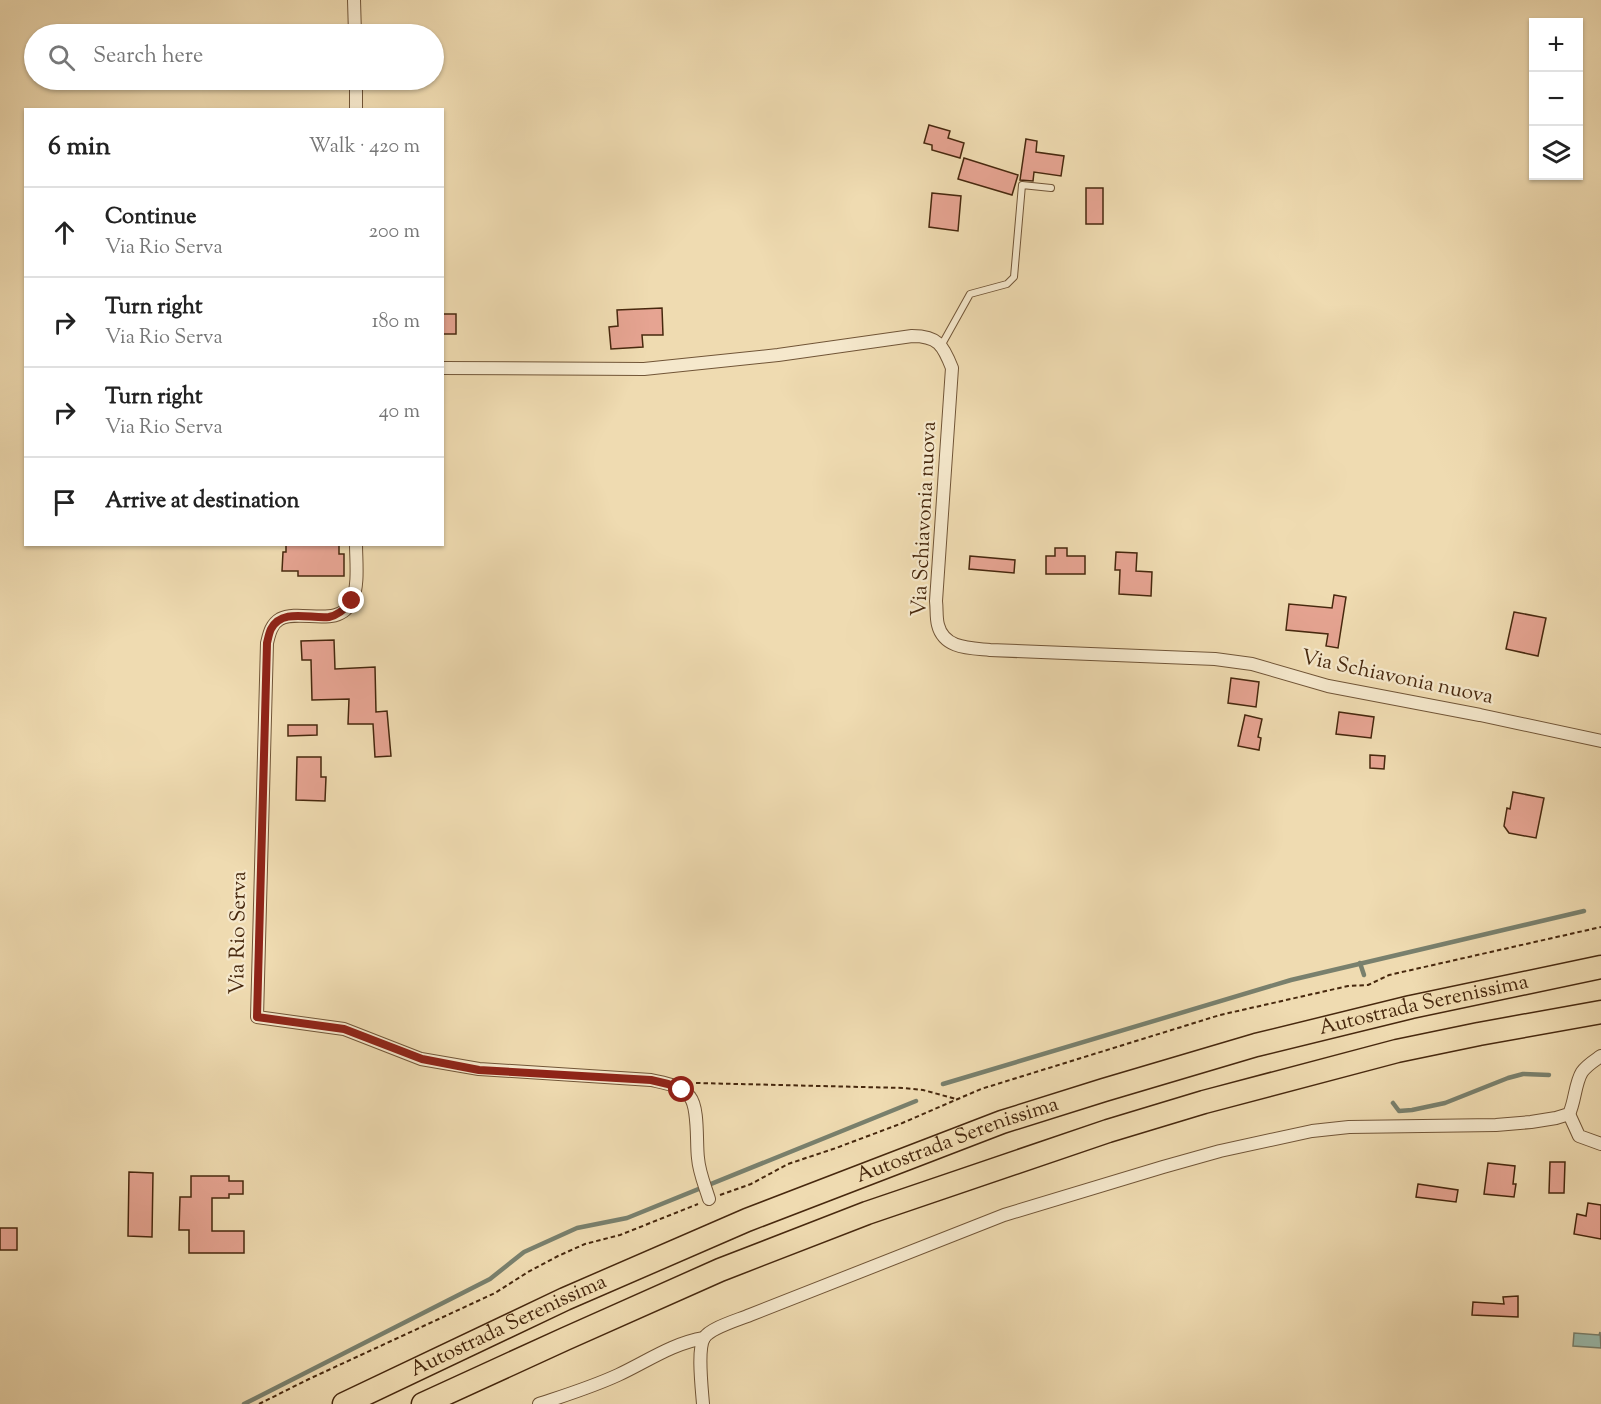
<!DOCTYPE html>
<meta charset="utf-8">
<style>
:root{--surface:#fff;--page:#f6f6f6;--text:#222;--muted:#767676;--line:#e0e0e0}
body{margin:0;font-family:"Sorts Mill Goudy",serif;background:var(--page);color:var(--text)}
.controls{position:absolute;right:18px;top:18px;display:grid;overflow:hidden;border-radius:0px;box-shadow:0 2px 4px #0004}
.controls button{width:54px;height:54px;display:grid;place-items:center;padding:0;border:0;border-bottom:2px solid var(--line);background:var(--surface);color:var(--text);font:30px sans-serif}
.stop{position:absolute;width:18px;height:18px;margin:-14px;border:4px solid #8f2418;border-radius:50%;background:#fff}
.stop.end{background:#8f2418;border-color:#fff;box-shadow:0 2px 6px #0008}
.list{margin:0;padding:0;list-style:none}
h2{display:flex;justify-content:space-between;align-items:center;height:78px;margin:0;padding:0 24px;font-size:26px}
h2 small{font-size:20px;font-weight:400;color:var(--muted)}
.list li{display:grid;grid-template-columns:39px 1fr auto;gap:18px;align-items:center;box-sizing:border-box;height:90px;padding:0 24px;border-top:2px solid var(--line)}
.list b{display:block;font-size:22px;white-space:nowrap}
.list p{margin:0;font-size:20px;white-space:nowrap;color:var(--muted)}
.list em{font-size:20px;font-style:normal;color:var(--muted)}
.icon{flex:none;width:33px;height:33px;fill:none;stroke:currentColor;stroke-width:2;stroke-linecap:round;stroke-linejoin:round}
.map{position:relative;flex:none;width:1601px;height:1404px;overflow:hidden}
.search{position:absolute;background:var(--surface);box-shadow:0 2px 4px #0004;left:24px;top:24px;width:420px;height:66px;display:flex;align-items:center;gap:15px;box-sizing:border-box;padding:0 21px;border-radius:33px;color:var(--muted);font-size:22px}
.panel{position:absolute;background:var(--surface);box-shadow:0 2px 4px #0004;left:24px;top:108px;width:420px;height:438px;border-radius:0px}
.map>svg:first-child{display:block}
.water{fill:#9abbad;stroke:#79806d;stroke-width:1.5}
.lines{fill:none;stroke-linecap:round;stroke-linejoin:round}
.stream{stroke:#79806d;stroke-width:4.5}
.building{fill:#e6a492;stroke:#47280e;stroke-width:1.5}
.lane-casing{stroke:#715537;stroke-width:8}
.street-casing{stroke:#715537;stroke-width:14}
.highway-casing{stroke:#47280e;stroke-width:25}
.path{stroke:#47280e;stroke-width:2;stroke-dasharray:4.5 3;stroke-linecap:butt}
.lane{stroke:#f5e8cc;stroke-width:6}
.street{stroke:#f5e8cc;stroke-width:12}
.highway{stroke:#efdbb1;stroke-width:22}
.route{stroke:#8f2418;stroke-width:8}
.labels{text-anchor:middle;dominant-baseline:central;stroke-width:4.5;stroke-linejoin:round;paint-order:stroke}
.street-label{font-size:21px;fill:#47280e;stroke:#f5e8cc}
</style>
<div class="map">
<svg width="1601" height="1404" viewBox="0 0 1601 1404">
<rect width="100%" height="100%" fill="#efdbb1"/>
<filter id="stains"><feTurbulence type="fractalNoise" baseFrequency=".00333" numOctaves="4"/><feColorMatrix values="0 0 0 0 .2 0 0 0 0 .09 0 0 0 0 .02 0 0 0 .5 -.17"/></filter>
<radialGradient id="worn" r=".72"><stop offset=".6" stop-color="#630" stop-opacity="0"/><stop offset="1" stop-color="#630" stop-opacity=".3"/></radialGradient>
<polygon class="water" points="1600,1332 1601,1348 1573,1346 1574,1333 1599,1335"/>
<g class="lines">
<g class="stream">
<polyline points="1360,963 1364,975"/>
<polyline points="943,1084 1291,980 1584,911"/>
<polyline points="1393,1103 1399,1111 1412,1110 1445,1103 1508,1078 1523,1074 1549,1075"/>
<polyline points="244,1404 490,1279 524,1252 577,1228 627,1218 916,1101"/>
</g>
</g>
<g class="building">
<polygon points="929,125 950,131 948,138 964,143 960,158 932,150 932,145 924,143"/>
<polygon points="1026,139 1037,141 1036,152 1064,156 1061,176 1034,172 1033,181 1020,180"/>
<polygon points="964,158 1018,175 1012,195 958,179"/>
<rect x="1086" y="188" width="17" height="36"/>
<polygon points="932,193 961,196 958,231 929,227"/>
<polygon points="662,308 663,335 642,335 643,347 611,349 609,327 618,326 617,310"/>
<rect x="442" y="314" width="14" height="20"/>
<polygon points="286,544 339,544 339,554 344,554 344,576 298,576 298,571 282,571 283,552 286,552"/>
<polygon points="1055,548 1067,548 1067,556 1085,556 1085,574 1046,574 1046,556 1055,556"/>
<polygon points="1116,552 1137,553 1136,571 1152,572 1151,596 1119,594 1120,570 1115,570"/>
<polygon points="970,556 1015,560 1014,573 969,569"/>
<polygon points="1334,595 1346,597 1338,648 1326,646 1328,634 1286,630 1289,604 1332,608"/>
<polygon points="1514,612 1546,618 1538,656 1506,649"/>
<polygon points="334,640 335,669 375,667 376,712 387,711 391,756 375,757 373,724 348,724 349,699 312,700 311,660 302,660 301,641"/>
<polygon points="1231,678 1259,682 1256,707 1228,703"/>
<polygon points="1339,712 1374,717 1371,738 1336,734"/>
<polygon points="1245,715 1262,719 1258,737 1261,738 1259,750 1238,746"/>
<polygon points="288,725 317,725 317,735 288,736"/>
<polygon points="1370,755 1385,756 1384,769 1370,768"/>
<polygon points="297,757 321,757 321,777 326,777 325,801 296,800"/>
<polygon points="1513,792 1544,798 1536,838 1509,833 1504,826 1507,808 1510,809"/>
<polygon points="1550,1162 1565,1162 1564,1193 1549,1193"/>
<polygon points="1488,1163 1515,1166 1513,1184 1516,1184 1514,1197 1484,1194"/>
<polygon points="129,1172 153,1173 152,1237 128,1236"/>
<polygon points="191,1176 229,1176 229,1181 243,1181 243,1194 229,1194 229,1198 212,1198 212,1231 244,1231 244,1253 189,1253 189,1230 179,1230 180,1197 191,1197"/>
<polygon points="1418,1184 1458,1190 1456,1202 1416,1197"/>
<polygon points="1588,1203 1601,1205 1601,1239 1574,1234 1577,1214 1586,1216"/>
<rect x="0" y="1228" width="17" height="22"/>
<polygon points="1518,1296 1518,1317 1472,1315 1473,1302 1504,1304 1503,1297"/>
</g>
<g class="lines">
<defs>
<polyline id="lane" points="941,346 970,294 1007,284 1014,277 1022,185 1051,188"/>
<g id="street">
<polyline points="354,0 355,34"/>
<polyline points="356,80 356,110"/>
<path d="M442,368L644,369L778,355L912,336C938,336 943,345 952,368L936,601C937,609 936,618 938,625C944,649 970,648 990,650L1215,659L1252,664L1328,686L1480,715L1601,741"/>
<path d="M356,544C356,560 359,586 352,600C340,630 301,608 280,619C271,624 269,635 267,643L257,1017L344,1029L421,1059L479,1069L651,1080C664,1083 682,1085 690,1097C699,1108 696,1143 698,1158C699,1172 705,1186 709,1199"/>
<polyline points="1569,1114 1579,1136 1601,1144"/>
<path d="M539,1404C566,1395 592,1387 618,1375C646,1362 673,1343 704,1338"/>
<path d="M703,1404C702,1390 697,1349 704,1338C710,1328 738,1320 750,1315L1004,1215L1163,1167L1220,1151L1312,1131L1349,1127L1496,1125L1531,1122L1556,1118L1569,1114C1575,1102 1575,1083 1582,1072C1587,1065 1594,1061 1601,1056"/>
</g>
<g id="highway">
<path id="s1" d="M344,1404L565,1299L747,1220L1002,1122L1104,1090L1256,1045L1411,1007L1601,967"/>
<polyline points="423,1404 565,1339 720,1270 867,1213 1108,1131 1204,1102 1397,1051 1479,1034 1601,1012"/>
</g>
</defs>
<use href="#lane" class="lane-casing"/>
<use href="#street" class="street-casing"/>
<use href="#highway" class="highway-casing"/>
<g class="path">
<polyline points="696,1083 904,1088 923,1090 956,1099"/>
<polyline points="720,1195 751,1184 788,1164 836,1148 900,1124 981,1089 1220,1015 1348,986 1368,985 1389,975 1601,927"/>
<polyline points="259,1404 309,1379 495,1293 528,1272 558,1256 585,1244 620,1235 698,1204"/>
</g>
<use href="#lane" class="lane"/>
<use href="#street" class="street"/>
<use href="#highway" class="highway"/>
</g>
<g class="lines">
<path class="route" d="M352,601C346,608 339,615 329,617C310,619 282,608 271,629C269,633 268,639 267,643L257,1017L344,1029L422,1059L479,1070L651,1080L668,1084L682,1090"/>
</g>
<g class="labels">
<g class="street-label">
<text transform="translate(925 519) rotate(-87)">Via Schiavonia nuova</text>
<text transform="translate(1397 678) rotate(12)">Via Schiavonia nuova</text>
<text transform="translate(239 933) rotate(-89)">Via Rio Serva</text>
<text stroke="none"><textPath href="#s1" startOffset="1154">Autostrada Serenissima</textPath></text>
<text stroke="none"><textPath href="#s1" startOffset="668">Autostrada Serenissima</textPath></text>
<text stroke="none"><textPath href="#s1" startOffset="182">Autostrada Serenissima</textPath></text>
</g>
</g>
<rect width="100%" height="100%" filter="url(#stains)"/>
<rect width="100%" height="100%" fill="url(#worn)"/>
</svg>
<div class="controls">
<button>+</button>
<button>−</button>
<button><svg class="icon" aria-label="layers" viewBox="0 0 24 24"><path d="M12 4l9 5-9 5-9-5zM3 14l9 5 9-5"/></svg></button>
</div>
<div class="stop" style="left:682px;top:1090px"></div>
<div class="stop end" style="left:352px;top:601px"></div>
<div class="search"><svg class="icon" aria-label="search" viewBox="0 0 24 24"><circle cx="10" cy="10" r="6"/><path d="M15 15l6 6"/></svg>Search here</div>
<section class="panel">
<h2>6 min<small>Walk · 420 m</small></h2>
<ul class="list">
<li><svg class="icon" aria-label="ahead" viewBox="0 0 24 24"><path d="M12 20V5M6 11l6-6 6 6"/></svg><div><b>Continue</b><p>Via Rio Serva</p></div><em>200 m</em></li>
<li><svg class="icon" aria-label="right" viewBox="0 0 24 24"><path d="M7 20v-9h11M14 6l5 5-5 5"/></svg><div><b>Turn right</b><p>Via Rio Serva</p></div><em>180 m</em></li>
<li><svg class="icon" aria-label="right" viewBox="0 0 24 24"><path d="M7 20v-9h11M14 6l5 5-5 5"/></svg><div><b>Turn right</b><p>Via Rio Serva</p></div><em>40 m</em></li>
<li><svg class="icon" aria-label="arrive" viewBox="0 0 24 24"><path d="M6 21V4h12l-3 4 3 4H6"/></svg><div><b>Arrive at destination</b></div></li>
</ul>
</section>
</div>
